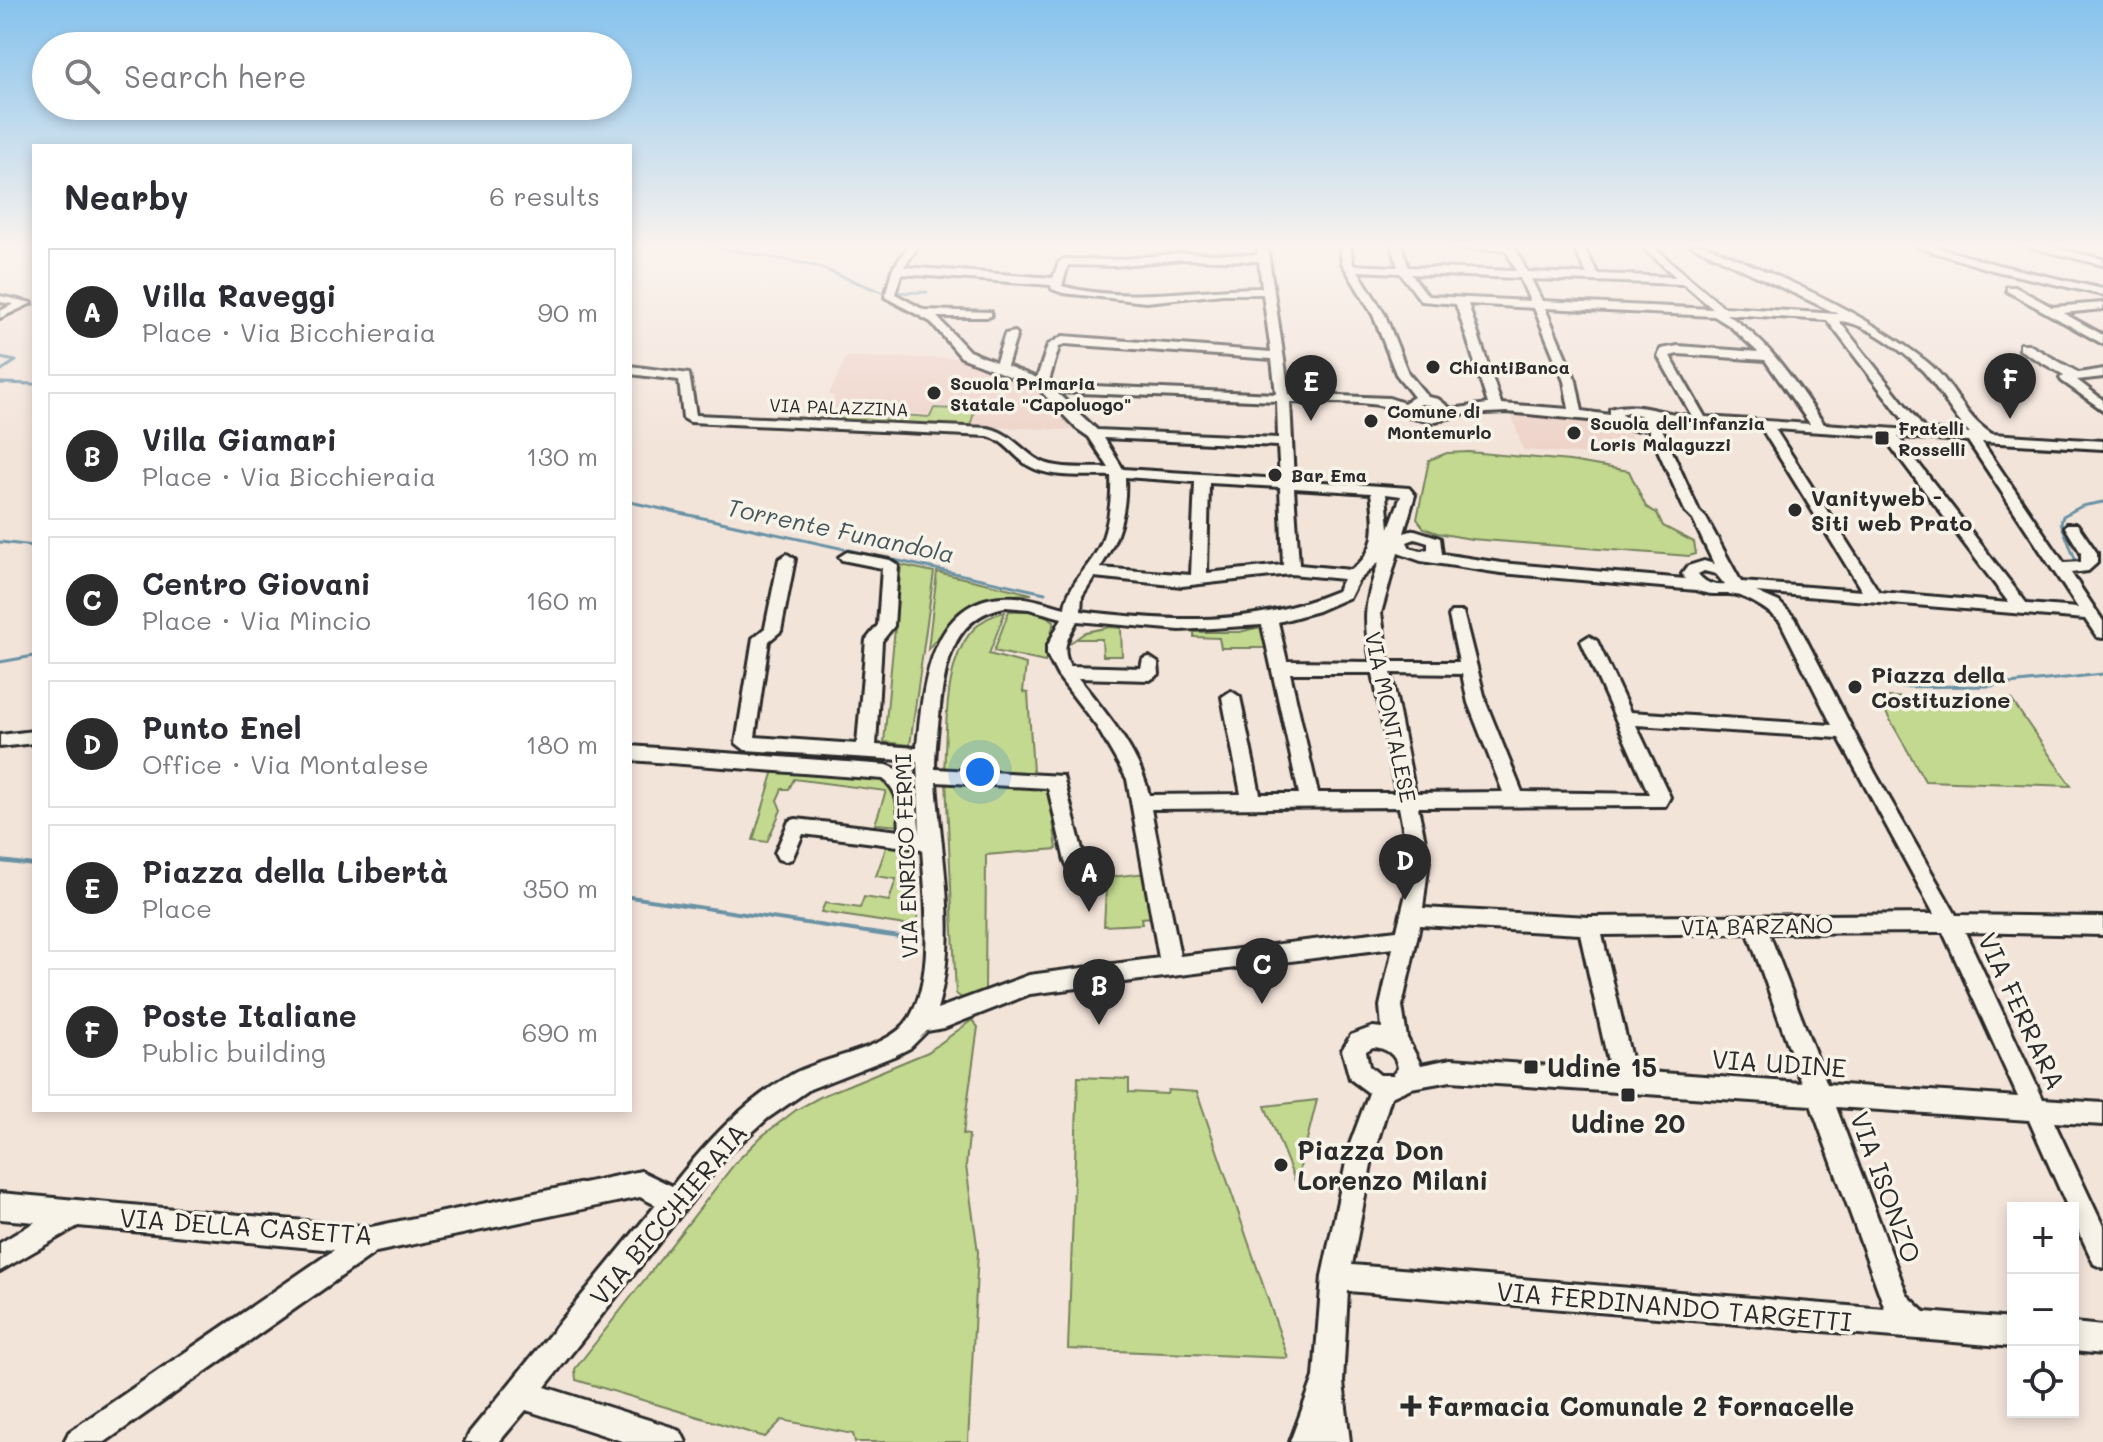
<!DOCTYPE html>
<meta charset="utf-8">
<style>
:root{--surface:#fff;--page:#f2f2f3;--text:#2b2b33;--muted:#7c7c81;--line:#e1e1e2;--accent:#2b2b2b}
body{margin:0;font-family:Mali,sans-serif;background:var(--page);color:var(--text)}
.controls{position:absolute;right:24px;bottom:24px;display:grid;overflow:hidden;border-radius:0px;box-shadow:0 4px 12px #0003}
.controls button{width:72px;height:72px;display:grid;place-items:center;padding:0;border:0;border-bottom:2px solid var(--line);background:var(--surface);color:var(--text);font:40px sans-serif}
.you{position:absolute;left:980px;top:772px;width:28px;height:28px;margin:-20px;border:6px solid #fff;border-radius:50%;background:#1a73e8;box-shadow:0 0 0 12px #1a73e833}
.badge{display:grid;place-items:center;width:52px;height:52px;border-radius:50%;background:var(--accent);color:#fff;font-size:26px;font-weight:700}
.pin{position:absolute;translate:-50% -66px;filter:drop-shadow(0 2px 4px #0008)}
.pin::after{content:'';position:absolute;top:42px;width:28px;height:24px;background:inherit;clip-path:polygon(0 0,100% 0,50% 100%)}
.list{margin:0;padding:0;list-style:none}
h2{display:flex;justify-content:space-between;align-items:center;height:104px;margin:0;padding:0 32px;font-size:34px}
h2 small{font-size:26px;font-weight:400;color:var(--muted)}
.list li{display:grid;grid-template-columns:52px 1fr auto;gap:24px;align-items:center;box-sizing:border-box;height:128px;margin:0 16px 16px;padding:0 16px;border:2px solid var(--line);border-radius:0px}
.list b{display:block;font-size:30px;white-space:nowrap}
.list p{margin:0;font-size:26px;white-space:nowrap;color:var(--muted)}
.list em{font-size:26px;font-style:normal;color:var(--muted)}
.icon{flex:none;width:44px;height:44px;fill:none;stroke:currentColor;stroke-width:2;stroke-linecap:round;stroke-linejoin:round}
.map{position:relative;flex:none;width:2103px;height:1442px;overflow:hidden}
.search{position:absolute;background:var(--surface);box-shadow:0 4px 12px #0003;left:32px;top:32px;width:600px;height:88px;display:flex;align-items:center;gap:20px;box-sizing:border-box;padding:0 28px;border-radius:44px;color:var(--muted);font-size:30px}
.panel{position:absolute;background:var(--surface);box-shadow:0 4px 12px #0003;left:32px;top:144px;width:600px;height:968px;border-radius:0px}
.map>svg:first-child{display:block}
.built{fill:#eed3c9}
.green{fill:#c2d98f;stroke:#76825d;stroke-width:2}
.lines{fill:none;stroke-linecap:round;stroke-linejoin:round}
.stream-far1{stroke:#6992a4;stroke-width:3}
.stream{stroke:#6992a4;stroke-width:4}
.minor-casing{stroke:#2b2b2b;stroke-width:6}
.minor{fill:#f7f3e8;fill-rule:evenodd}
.poi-dot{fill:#2b2b2b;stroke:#f7f3e8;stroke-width:3}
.labels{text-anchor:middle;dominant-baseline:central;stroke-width:7;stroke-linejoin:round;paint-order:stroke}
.far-poi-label{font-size:18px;font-weight:bold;fill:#2b2b2b;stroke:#f7f3e8;text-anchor:start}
.far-street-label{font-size:18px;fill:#2b2b2b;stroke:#f7f3e8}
.poi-label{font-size:22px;font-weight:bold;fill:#2b2b2b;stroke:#f7f3e8;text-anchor:start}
.street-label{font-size:22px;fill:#2b2b2b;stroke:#f7f3e8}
.water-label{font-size:24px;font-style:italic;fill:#45565d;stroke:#f7f3e8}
.near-street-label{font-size:26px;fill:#2b2b2b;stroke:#f7f3e8}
.near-poi-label{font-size:26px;font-weight:bold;fill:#2b2b2b;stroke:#f7f3e8;text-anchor:start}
</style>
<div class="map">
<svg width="2103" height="1442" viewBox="0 0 2103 1442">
<rect width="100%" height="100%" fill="#f3e4da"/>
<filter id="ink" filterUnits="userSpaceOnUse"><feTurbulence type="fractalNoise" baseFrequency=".0125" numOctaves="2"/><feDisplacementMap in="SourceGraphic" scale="16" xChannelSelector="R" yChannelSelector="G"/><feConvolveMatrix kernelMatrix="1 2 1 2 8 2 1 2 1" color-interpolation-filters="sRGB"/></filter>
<g filter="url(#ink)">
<g class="built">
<polygon points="846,357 963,358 1034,386 1086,431 972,426 976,409 933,406 929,415 904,413 908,404 900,403 893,417 841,414 831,403 835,396 829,395"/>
<polygon points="1512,415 1612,422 1629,431 1632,439 1621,444 1589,445 1593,455 1523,450"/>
</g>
<g class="green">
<polygon points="900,404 906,405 902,415 930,417 934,408 975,410 970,426 837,421 840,415 893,418"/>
<polygon points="1469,452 1570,461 1629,471 1646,507 1657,513 1663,526 1694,542 1696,554 1689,556 1471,539 1437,533 1424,528 1417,519 1429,460 1447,453"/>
<polygon points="901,565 934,572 910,745 884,742"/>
<path d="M937,572L1032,594C980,594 960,611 928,649Z"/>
<polygon points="1009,611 1037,611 1054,621 1045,662 994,651"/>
<path d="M1005,612L989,654L1026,664L1023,692L1028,693L1033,772L944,771C948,719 940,625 1005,612Z"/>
<polygon points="1263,626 1270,648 1221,648 1219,638 1194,637 1194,632 1240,632"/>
<polygon points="1110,627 1121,628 1122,656 1103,656 1102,639 1076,639 1070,643 1086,632"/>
<polygon points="1877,697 2011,699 2071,786 1925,781"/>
<polygon points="775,767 881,774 898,787 902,826 875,824 886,791 794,779 789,789 782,789 777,800 781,810 767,842 753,840"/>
<polygon points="946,780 1048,786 1057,849 986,855 985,993 965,1000 956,994"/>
<polygon points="887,845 914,849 918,927 821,912 825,903 860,908 864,897 889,901 896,879 876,876"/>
<polygon points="1146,873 1154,917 1141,918 1142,924 1104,926 1106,888 1095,887 1094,879"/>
<polygon points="972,1020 978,1027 963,1134 969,1135 966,1166 978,1252 968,1442 855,1442 853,1434 782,1420 765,1437 576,1380 575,1369 736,1162 762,1136 796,1110 822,1096 928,1052"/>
<polygon points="1078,1077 1129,1079 1129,1092 1167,1094 1168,1090 1197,1092 1288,1358 1068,1349"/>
<polygon points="1317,1100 1296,1183 1265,1106"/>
</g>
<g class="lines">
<g class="stream-far1">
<polyline points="703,245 813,265 884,293 927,292"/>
<polyline points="0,358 16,361 0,371"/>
<polyline points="0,383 34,384"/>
<polyline points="630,502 1045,593"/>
<polyline points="0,542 34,546"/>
<polyline points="2075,559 2061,523 2063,516 2082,506 2103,502"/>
<polyline points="0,662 34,656"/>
<polyline points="1887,687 1990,686 2103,674"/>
</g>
<g class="stream">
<polyline points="0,861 34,865"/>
<polyline points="630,897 913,939"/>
</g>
<defs>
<g id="minor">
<path d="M909,245H919L904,267L1053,278L1059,262L1064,259L1114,260L1182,253L1258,255L1257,245H1267L1289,394L1389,398L1404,403L1414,397L1396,374L1373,315L1342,263L1340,245H1350L1353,265L1398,267L1392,245H1402L1408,267L1516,271L1506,250L1451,248L1446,245H1514L1527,272L1587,274L1575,250L1580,247L1585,250L1598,274L1676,277L1640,245H1651L1723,307L1838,314L1691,245H1705C1784,279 1859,309 1927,362C1953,382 1963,417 1992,434L2103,441V449L1982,442L2064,563L2081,562V553L2065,527L2067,524H2077L2097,553V563L2088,571L2071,573L2103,621V638L2097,637L2085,619L1756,592L1779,602L1795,618L1875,773L1956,915L2103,917V935L1965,932L2043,1099L2103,1103V1125L2054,1122L2103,1226V1268L2094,1264L2073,1219V1208H2068L2029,1120L1836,1107L1907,1295L1925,1312L2013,1319V1347L1348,1291L1343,1382L1350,1442H1290L1314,1377L1322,1276L1350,1144L1369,1093L1350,1079L1342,1050L1351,1035L1373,1027L1382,1028L1380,1006L1393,948L1030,994L944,1028L927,1031L910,1048L894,1056L810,1089L768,1118L730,1152L545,1387L671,1427L681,1432L686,1442H625L526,1410L499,1442H465L470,1432L656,1205L640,1197L376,1252L105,1442H64L69,1432L334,1250L78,1226L0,1271V1243L35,1222L0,1219V1193L371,1227L641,1171L672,1186C707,1142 742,1103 791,1075C824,1056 891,1050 910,1017C935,976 925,895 922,849L803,834L792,859L785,861L778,859L775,853L789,821L796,819L900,831C899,812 900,791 883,779L630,760V746L887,765C919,775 916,808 920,833L917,761L745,750L736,743L753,638L765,628L779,559L787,554L795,559L781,631L769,641L755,737L857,744L866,640L878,625L882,568L842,560L839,557L847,552L890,560L898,565L894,626L882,641L876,745L917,748C923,686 930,591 1016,597C1033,598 1049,604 1065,608C1068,582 1093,565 1102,541C1109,521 1112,497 1111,476C1086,475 1051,479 1029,466C1014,457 1006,441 988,436L690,422L683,418L679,380L630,374V366L689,374L696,415L988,428C1012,433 1020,450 1040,461C1058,470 1089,467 1109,468L1089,437L1076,428L1037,387L961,357L931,322L885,297L892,270ZM1182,259L1259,261L1262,288C1196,288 1127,304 1062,286L1068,265L1114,266ZM1358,271L1400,273L1421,301L1456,304L1488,404L1451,409L1438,399L1428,397L1408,373L1385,315ZM901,274L1051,285L1052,289L1063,293L1146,302L1223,294H1263L1271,352L1063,336L1048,345L1037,378L1007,366L1017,334L1015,332L1005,334L996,362L969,351L937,317H987L991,316V312L924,310L895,294ZM1411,274L1520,278L1530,301L1428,296ZM1531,279L1684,284L1713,309L1542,301ZM1468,304L1534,308L1564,381L1569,409L1501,404ZM1545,308L1714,316L1730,326L1758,352L1678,346L1661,349L1658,356L1692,416C1665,415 1636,400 1610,409V415L1582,411L1576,381ZM1726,314L1827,320L1911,430L1824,424C1795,383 1770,341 1726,314ZM1839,321C1866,322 1906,353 1924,372C1941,391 1952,416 1970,433L1925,430ZM1065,344L1272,359L1276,394L1048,384L1059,347ZM1678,354L1765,360L1810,424L1705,417L1670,356ZM1056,392L1277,401L1278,438L1097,430ZM1290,402C1316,403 1393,398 1409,417L1432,422L1463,414L1507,412L1599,421L1634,430L1648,428L1686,513L1693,520L1714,564L1704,561L1688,566L1682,574L1685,579L1501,563L1442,554L1440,538L1415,530L1404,533L1415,495L1409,488L1294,480ZM1421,404L1430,405L1438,412L1431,414L1418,411L1415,407ZM1627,412L1640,415L1645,420L1635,422L1624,418L1622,414ZM1658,420L1762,429L1862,591L1741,582L1706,518L1699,511ZM1775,429L1883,436L2009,603L1879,592ZM1898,437L1968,441L2078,608L2027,604ZM1104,438L1278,446L1280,479L1123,469ZM1125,477L1195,482L1191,575L1100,568C1118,540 1127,512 1125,477ZM1209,483L1280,487L1283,565L1207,573ZM1294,488L1371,493C1375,523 1379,551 1351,570L1299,565ZM1386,494L1401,496L1389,528ZM1415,539L1428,543V549L1421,551L1410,548L1407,542ZM1398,553L1421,561L1501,573L1696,590C1708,595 1716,594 1728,594C1745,594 1768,610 1780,621L1832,725L1630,712L1597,641L1589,636L1581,641L1649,794L1522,792L1486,703L1463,612H1451L1449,616L1459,662H1388L1381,613ZM1379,562C1364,603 1363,619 1371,662L1287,661L1278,622L1318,611L1350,597L1358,581ZM1704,571L1716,574L1725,585C1713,586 1705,583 1698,574ZM1291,574L1343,579L1337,591C1251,627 1171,622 1081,611L1082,596L1094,577L1182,586ZM1005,607L1029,609L1062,618L1047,647V655L1058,676L1097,727L1127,779L1159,958L1029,975L937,1009C959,937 941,856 936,782L1048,788L1065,861L1068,867L1075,869L1082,867L1085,861L1063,776L935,769C935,748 938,727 940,707C946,662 953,617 1005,607ZM1077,621L1180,630L1262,625L1299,794H1260L1240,697L1231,691L1222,697L1241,794L1149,795C1140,752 1105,712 1078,678L1150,680L1159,674L1158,663L1149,657L1143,659L1141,668L1070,666C1060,648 1068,638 1077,621ZM1290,673H1373L1396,793H1318ZM1391,673L1462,674L1468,703L1503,792L1415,793ZM1636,725L1839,738L1934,914L1589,917L1423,908L1429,860L1418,807L1665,806L1670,797ZM1399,807L1409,860L1406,894L1397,930L1180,956L1151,809ZM1420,925L1580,934L1610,1070L1451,1059L1421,1065L1407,1038L1402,1006ZM1938,932H1943L2018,1097L1827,1084L1769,933ZM1748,933L1802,1083L1634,1071L1602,935ZM1373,1047C1386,1048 1396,1054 1398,1068L1393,1075H1380L1369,1066L1366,1051ZM1451,1081L1811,1105L1885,1309L1352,1265L1372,1159L1391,1097L1411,1088Z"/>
<polygon points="1911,245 1928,245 1998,265 2103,289 2103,295 1992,270"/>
<polygon points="2021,245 2041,245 2103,259 2103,265"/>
<polygon points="2007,287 2015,287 2052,307 2103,303 2103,309 2063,313 2103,335 2103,344 2007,291"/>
<polygon points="0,296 32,303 0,318 0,311 14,304 0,302"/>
<polygon points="2020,344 2028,344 2079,373 2103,369 2103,377 2077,380 2103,400 2103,410 2062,381 2060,378 2064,375 2020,350"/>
<polygon points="34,731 34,743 0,747 0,735"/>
<polygon points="2073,1323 2103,1326 2103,1354 2073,1351"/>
</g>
</defs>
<use href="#minor" class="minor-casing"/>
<use href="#minor" class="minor"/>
</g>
</g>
<linearGradient id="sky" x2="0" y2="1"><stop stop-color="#85c2ed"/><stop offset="0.55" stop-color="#faf3ee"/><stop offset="1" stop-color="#faf3ee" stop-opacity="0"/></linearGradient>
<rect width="2103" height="447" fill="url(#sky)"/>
<g class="poi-dot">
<circle cx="1433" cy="367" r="8"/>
<circle cx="934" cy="393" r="8"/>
<circle cx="1371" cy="421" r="8"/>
<circle cx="1574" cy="433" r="8"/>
<rect x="1874" y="430" width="16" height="16" rx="4"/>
<circle cx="1275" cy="475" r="8"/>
<circle cx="1795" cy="510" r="8"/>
<circle cx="1855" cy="687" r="8"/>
<rect x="1523" y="1059" width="16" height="16" rx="4"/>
<rect x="1620" y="1087" width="16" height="16" rx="4"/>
<circle cx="1281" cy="1165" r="8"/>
<path d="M1407 1394h8v8h8v8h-8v8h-8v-8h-8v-8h8z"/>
</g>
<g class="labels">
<g class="far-poi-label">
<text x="1449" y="367">ChiantiBanca</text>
<text x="950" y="383">Scuola Primaria<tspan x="950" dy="21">Statale "Capoluogo"</tspan></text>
<text x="1387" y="411">Comune di<tspan x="1387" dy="21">Montemurlo</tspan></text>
<text x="1590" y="423">Scuola dell'infanzia<tspan x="1590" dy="21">Loris Malaguzzi</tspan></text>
<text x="1898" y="428">Fratelli<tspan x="1898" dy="21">Rosselli</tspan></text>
<text x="1291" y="475">Bar Ema</text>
</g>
<g class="far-street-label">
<text transform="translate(839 407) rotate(2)">VIA PALAZZINA</text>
</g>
<g class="poi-label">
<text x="1811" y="497">Vanityweb -<tspan x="1811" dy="25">Siti web Prato</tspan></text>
<text x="1871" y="674">Piazza della<tspan x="1871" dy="25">Costituzione</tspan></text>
</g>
<g class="street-label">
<text transform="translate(1391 717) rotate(78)">VIA MONTALESE</text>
<text transform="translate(906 856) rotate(-92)">VIA ENRICO FERMI</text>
<text transform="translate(1757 926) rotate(-1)">VIA BARZANO</text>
</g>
<g class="water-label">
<text transform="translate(841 530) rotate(12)">Torrente Funandola</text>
</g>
<g class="near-street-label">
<text transform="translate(2022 1011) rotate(65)">VIA FERRARA</text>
<text transform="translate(1779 1063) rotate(4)">VIA UDINE</text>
<text transform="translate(1886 1187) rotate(70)">VIA ISONZO</text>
<text transform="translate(668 1214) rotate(-50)">VIA BICCHIERAIA</text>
<text transform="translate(246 1226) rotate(4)">VIA DELLA CASETTA</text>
<text transform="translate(1674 1306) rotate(5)">VIA FERDINANDO TARGETTI</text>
</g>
<g class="near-poi-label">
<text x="1547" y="1067">Udine 15</text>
<text x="1628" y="1123" text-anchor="middle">Udine 20</text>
<text x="1297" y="1150">Piazza Don<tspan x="1297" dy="30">Lorenzo Milani</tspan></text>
<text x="1427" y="1406">Farmacia Comunale 2 Fornacelle</text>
</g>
</g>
</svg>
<div class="controls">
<button>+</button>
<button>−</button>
<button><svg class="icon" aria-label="locate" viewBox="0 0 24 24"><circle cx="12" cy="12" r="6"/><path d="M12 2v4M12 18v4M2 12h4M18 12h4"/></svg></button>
</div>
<div class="you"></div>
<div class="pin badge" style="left:1089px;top:912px">A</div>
<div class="pin badge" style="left:1099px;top:1025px">B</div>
<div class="pin badge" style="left:1262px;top:1004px">C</div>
<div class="pin badge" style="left:1405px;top:900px">D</div>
<div class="pin badge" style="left:1311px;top:421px">E</div>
<div class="pin badge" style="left:2010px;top:419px">F</div>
<div class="search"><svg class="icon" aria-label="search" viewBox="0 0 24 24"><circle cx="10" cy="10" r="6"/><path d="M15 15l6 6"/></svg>Search here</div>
<section class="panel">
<h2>Nearby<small>6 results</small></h2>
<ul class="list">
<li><span class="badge">A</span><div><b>Villa Raveggi</b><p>Place · Via Bicchieraia</p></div><em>90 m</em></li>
<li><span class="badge">B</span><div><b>Villa Giamari</b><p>Place · Via Bicchieraia</p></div><em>130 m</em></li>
<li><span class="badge">C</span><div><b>Centro Giovani</b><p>Place · Via Mincio</p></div><em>160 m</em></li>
<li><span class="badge">D</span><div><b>Punto Enel</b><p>Office · Via Montalese</p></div><em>180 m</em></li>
<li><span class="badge">E</span><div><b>Piazza della Libertà</b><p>Place</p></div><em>350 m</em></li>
<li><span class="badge">F</span><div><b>Poste Italiane</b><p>Public building</p></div><em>690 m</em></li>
</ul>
</section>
</div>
